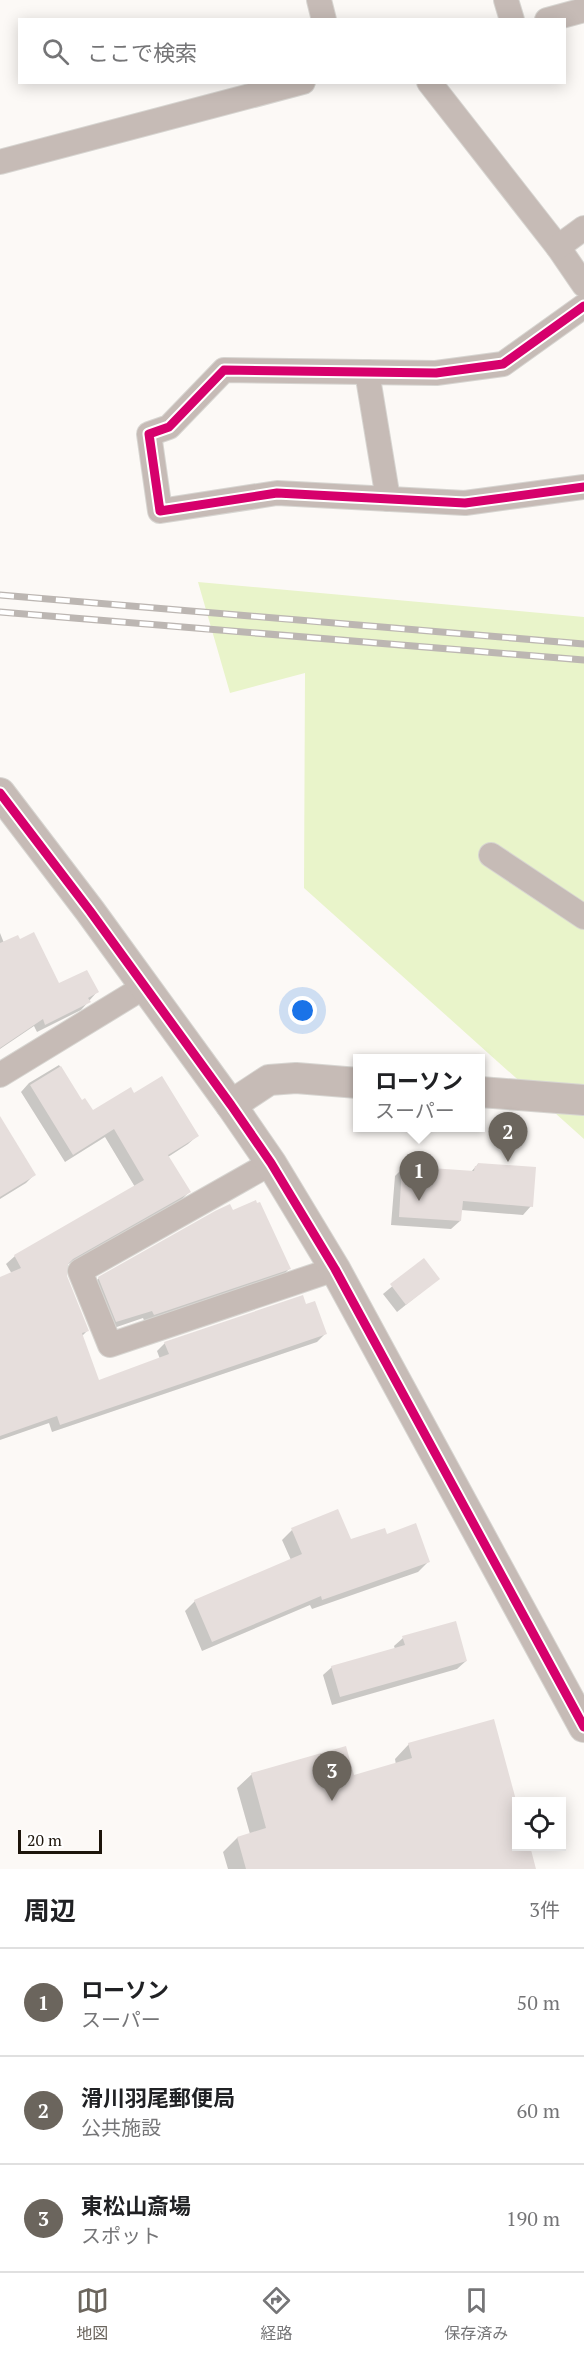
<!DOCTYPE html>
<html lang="ja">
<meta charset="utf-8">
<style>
:root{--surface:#fff;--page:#f2f2f2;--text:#202124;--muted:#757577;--line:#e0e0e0;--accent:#6b655d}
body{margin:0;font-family:"PT Serif","Noto Sans JP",serif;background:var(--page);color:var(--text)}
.controls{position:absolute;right:18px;bottom:18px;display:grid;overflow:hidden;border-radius:0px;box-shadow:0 3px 15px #0003}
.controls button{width:54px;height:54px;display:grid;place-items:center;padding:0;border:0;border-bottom:2px solid var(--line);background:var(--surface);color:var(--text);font:30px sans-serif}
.scale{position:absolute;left:18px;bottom:15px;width:84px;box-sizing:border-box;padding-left:6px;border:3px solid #1d150b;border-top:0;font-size:16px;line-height:21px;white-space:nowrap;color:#1d150b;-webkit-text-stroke:4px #fff;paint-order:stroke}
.you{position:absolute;left:303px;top:1011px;width:21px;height:21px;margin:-15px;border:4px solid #fff;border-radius:50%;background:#1a73e8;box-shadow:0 0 0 9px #1a73e833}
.badge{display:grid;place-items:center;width:39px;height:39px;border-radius:50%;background:var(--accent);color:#fff;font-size:20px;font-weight:700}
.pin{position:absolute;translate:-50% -50px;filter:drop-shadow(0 2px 3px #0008)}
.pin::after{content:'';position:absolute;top:32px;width:21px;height:18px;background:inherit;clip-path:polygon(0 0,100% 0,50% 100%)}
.popup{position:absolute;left:353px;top:1054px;width:132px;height:78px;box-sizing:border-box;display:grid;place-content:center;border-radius:0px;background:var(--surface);filter:drop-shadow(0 2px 4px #0005);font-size:20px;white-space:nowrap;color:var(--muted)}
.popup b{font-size:22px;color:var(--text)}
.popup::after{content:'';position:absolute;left:50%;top:100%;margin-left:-12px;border:12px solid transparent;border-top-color:var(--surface)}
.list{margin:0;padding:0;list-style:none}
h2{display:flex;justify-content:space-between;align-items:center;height:78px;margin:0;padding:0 24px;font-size:26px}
h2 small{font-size:20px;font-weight:400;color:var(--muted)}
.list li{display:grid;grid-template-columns:39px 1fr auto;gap:18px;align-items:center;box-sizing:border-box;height:108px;padding:0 24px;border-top:2px solid var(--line)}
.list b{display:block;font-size:22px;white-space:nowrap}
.list p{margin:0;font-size:20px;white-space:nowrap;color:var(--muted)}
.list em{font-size:20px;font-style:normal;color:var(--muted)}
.icon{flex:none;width:33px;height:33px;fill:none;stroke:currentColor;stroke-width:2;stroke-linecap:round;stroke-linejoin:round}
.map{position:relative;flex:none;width:584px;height:1869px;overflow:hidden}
.search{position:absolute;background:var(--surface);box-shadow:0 3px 15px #0003;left:18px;right:18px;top:18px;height:66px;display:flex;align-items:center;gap:15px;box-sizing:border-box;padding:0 21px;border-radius:0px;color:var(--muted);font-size:22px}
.sheet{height:402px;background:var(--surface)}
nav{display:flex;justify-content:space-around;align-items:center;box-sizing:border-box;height:84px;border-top:2px solid var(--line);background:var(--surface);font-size:16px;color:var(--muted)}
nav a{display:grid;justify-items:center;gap:3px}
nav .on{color:var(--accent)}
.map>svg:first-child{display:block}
.green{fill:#e9f4ca}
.shadow{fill:#0003}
.building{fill:#e6dedc}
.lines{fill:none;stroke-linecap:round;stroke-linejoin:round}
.minor-casing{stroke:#d7d5d1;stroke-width:26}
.tertiary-casing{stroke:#d7d5d1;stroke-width:32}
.minor{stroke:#c6bbb6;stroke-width:24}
.tertiary{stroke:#c6bbb6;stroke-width:30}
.rail-casing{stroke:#bcb6b2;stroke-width:7}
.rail{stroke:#fff;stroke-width:4.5;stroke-dasharray:14;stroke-linecap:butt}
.cycleway-casing{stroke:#fff;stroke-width:13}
.cycleway{stroke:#d6006c;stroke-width:9}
</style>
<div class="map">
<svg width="584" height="1869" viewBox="0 0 584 1869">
<rect width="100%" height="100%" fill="#fcf9f6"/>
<polygon class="green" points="198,582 584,617 584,1139 304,888 305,673 230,693"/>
<g class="shadow">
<polygon points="0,933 4,943 59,985 97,992 81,1010 37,1032 34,1026 0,1049"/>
<polygon points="59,1065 82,1102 92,1112 134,1095 197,1136 188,1144 168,1157 189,1192 181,1200 68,1264 65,1277 87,1331 82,1336 98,1382 160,1359 157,1351 165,1343 305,1305 325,1334 317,1342 52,1432 49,1423 0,1440 0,1279 12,1274 6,1264 15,1256 135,1187 105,1137 65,1162 21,1092 29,1083"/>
<polygon points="0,1119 34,1175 26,1183 0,1199"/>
<polygon points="478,1164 531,1206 523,1215 461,1210 460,1221 451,1229 391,1225 395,1176 403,1168 470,1173"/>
<polygon points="424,1260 438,1279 397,1312 383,1294"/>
<polygon points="289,1269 281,1277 145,1323 143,1318 108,1330 90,1287 99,1278"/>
<polygon points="292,1530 351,1541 386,1536 428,1562 418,1572 312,1609 310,1605 202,1651 185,1611 195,1601 291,1560 282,1540"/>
<polygon points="403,1638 466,1661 457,1669 332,1705 323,1675 332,1667 395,1649 394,1646"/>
<polygon points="493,1721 516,1805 516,1846 534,1869 228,1869 223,1852 237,1838 250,1834 237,1788 252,1774 353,1777 396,1765 395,1759 409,1744"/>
</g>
<g class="building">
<polygon points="34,932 59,983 87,970 99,992 88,998 91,1002 45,1025 43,1019 0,1048 0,943 18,935 20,939"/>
<polygon points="61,1066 82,1100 85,1098 93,1110 131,1087 134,1093 162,1076 199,1136 168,1155 191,1192 73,1259 68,1264 67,1276 89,1331 82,1333 99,1380 169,1354 164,1342 303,1295 306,1304 315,1301 327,1334 60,1425 57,1416 0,1436 0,1277 21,1268 14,1255 144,1180 114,1129 73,1155 30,1085"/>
<polygon points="0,1116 36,1175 0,1197"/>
<polygon points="478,1163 536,1167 533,1207 463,1201 461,1221 399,1217 402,1166 474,1171 475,1166 477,1166"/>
<polygon points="256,1200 257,1203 260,1202 291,1269 154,1315 152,1311 116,1322 98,1277 215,1211 230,1204 233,1210"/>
<polygon points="424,1258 440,1279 406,1305 390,1284"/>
<polygon points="338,1509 351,1539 385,1528 387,1534 416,1523 430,1562 322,1600 321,1596 212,1642 194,1600 302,1554 291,1528"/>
<polygon points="456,1621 467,1661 340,1697 331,1666 405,1645 402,1636"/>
<polygon points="494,1719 516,1800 516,1846 530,1846 536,1869 246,1869 237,1837 266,1828 251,1773 346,1746 354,1775 412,1758 408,1743"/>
</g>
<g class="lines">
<defs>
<g id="minor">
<polyline points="319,0 324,20"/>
<polyline points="506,0 512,20"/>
<polyline points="547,20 584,10"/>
<polyline points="429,82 558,247 584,285"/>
<polyline points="0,162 303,82"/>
<polyline points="558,247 584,228"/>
<polyline points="584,306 503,364 436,373 224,370 169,427 149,434 160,511 277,493 465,503 584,487"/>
<polyline points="367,372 388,499"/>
<polyline points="491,855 584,917"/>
<polyline points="0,1075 144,987"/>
<polyline points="271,1163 80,1271 110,1345 335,1269"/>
</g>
<g id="tertiary">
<polyline points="0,793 90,911 231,1105 271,1163 335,1269 584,1727"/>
<polyline points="480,1092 584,1100"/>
<polyline points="231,1105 269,1080 296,1078 358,1083"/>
</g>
</defs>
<use href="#minor" class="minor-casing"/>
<use href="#tertiary" class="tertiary-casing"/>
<use href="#minor" class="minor"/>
<use href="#tertiary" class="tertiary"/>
<defs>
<g id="rail">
<polyline points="0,595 584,644"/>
<polyline points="0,612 584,660"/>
</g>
</defs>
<use href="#rail" class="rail-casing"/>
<use href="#rail" class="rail"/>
<defs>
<g id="cycleway">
<polyline points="584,306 503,364 436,373 224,370 169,427 149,434 160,511 277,493 465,503 584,487"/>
<polyline points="0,793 90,911 231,1105 271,1163 335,1269 584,1727"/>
</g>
</defs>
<use href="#cycleway" class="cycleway-casing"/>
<use href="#cycleway" class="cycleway"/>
</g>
</svg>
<div class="controls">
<button><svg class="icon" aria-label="locate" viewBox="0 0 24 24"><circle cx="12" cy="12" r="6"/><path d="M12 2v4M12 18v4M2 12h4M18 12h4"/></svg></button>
</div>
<div class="scale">20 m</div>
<div class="you"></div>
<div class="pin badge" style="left:419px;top:1201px">1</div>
<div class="popup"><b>ローソン</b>スーパー</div>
<div class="pin badge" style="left:508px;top:1162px">2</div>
<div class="pin badge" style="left:332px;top:1801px">3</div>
<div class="search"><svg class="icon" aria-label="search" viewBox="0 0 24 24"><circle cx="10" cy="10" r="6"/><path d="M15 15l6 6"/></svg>ここで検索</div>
</div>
<section class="sheet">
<h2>周辺<small>3件</small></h2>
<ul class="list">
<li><span class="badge">1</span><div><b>ローソン</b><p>スーパー</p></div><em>50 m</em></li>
<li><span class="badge">2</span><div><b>滑川羽尾郵便局</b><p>公共施設</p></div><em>60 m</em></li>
<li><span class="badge">3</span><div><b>東松山斎場</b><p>スポット</p></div><em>190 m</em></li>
</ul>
</section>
<nav>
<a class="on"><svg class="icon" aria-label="map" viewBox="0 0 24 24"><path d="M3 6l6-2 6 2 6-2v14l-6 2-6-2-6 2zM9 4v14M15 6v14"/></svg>地図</a>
<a><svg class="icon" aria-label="directions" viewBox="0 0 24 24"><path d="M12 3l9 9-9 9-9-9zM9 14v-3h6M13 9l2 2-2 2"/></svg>経路</a>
<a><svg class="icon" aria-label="saved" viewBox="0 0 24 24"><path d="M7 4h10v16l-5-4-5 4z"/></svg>保存済み</a>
</nav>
